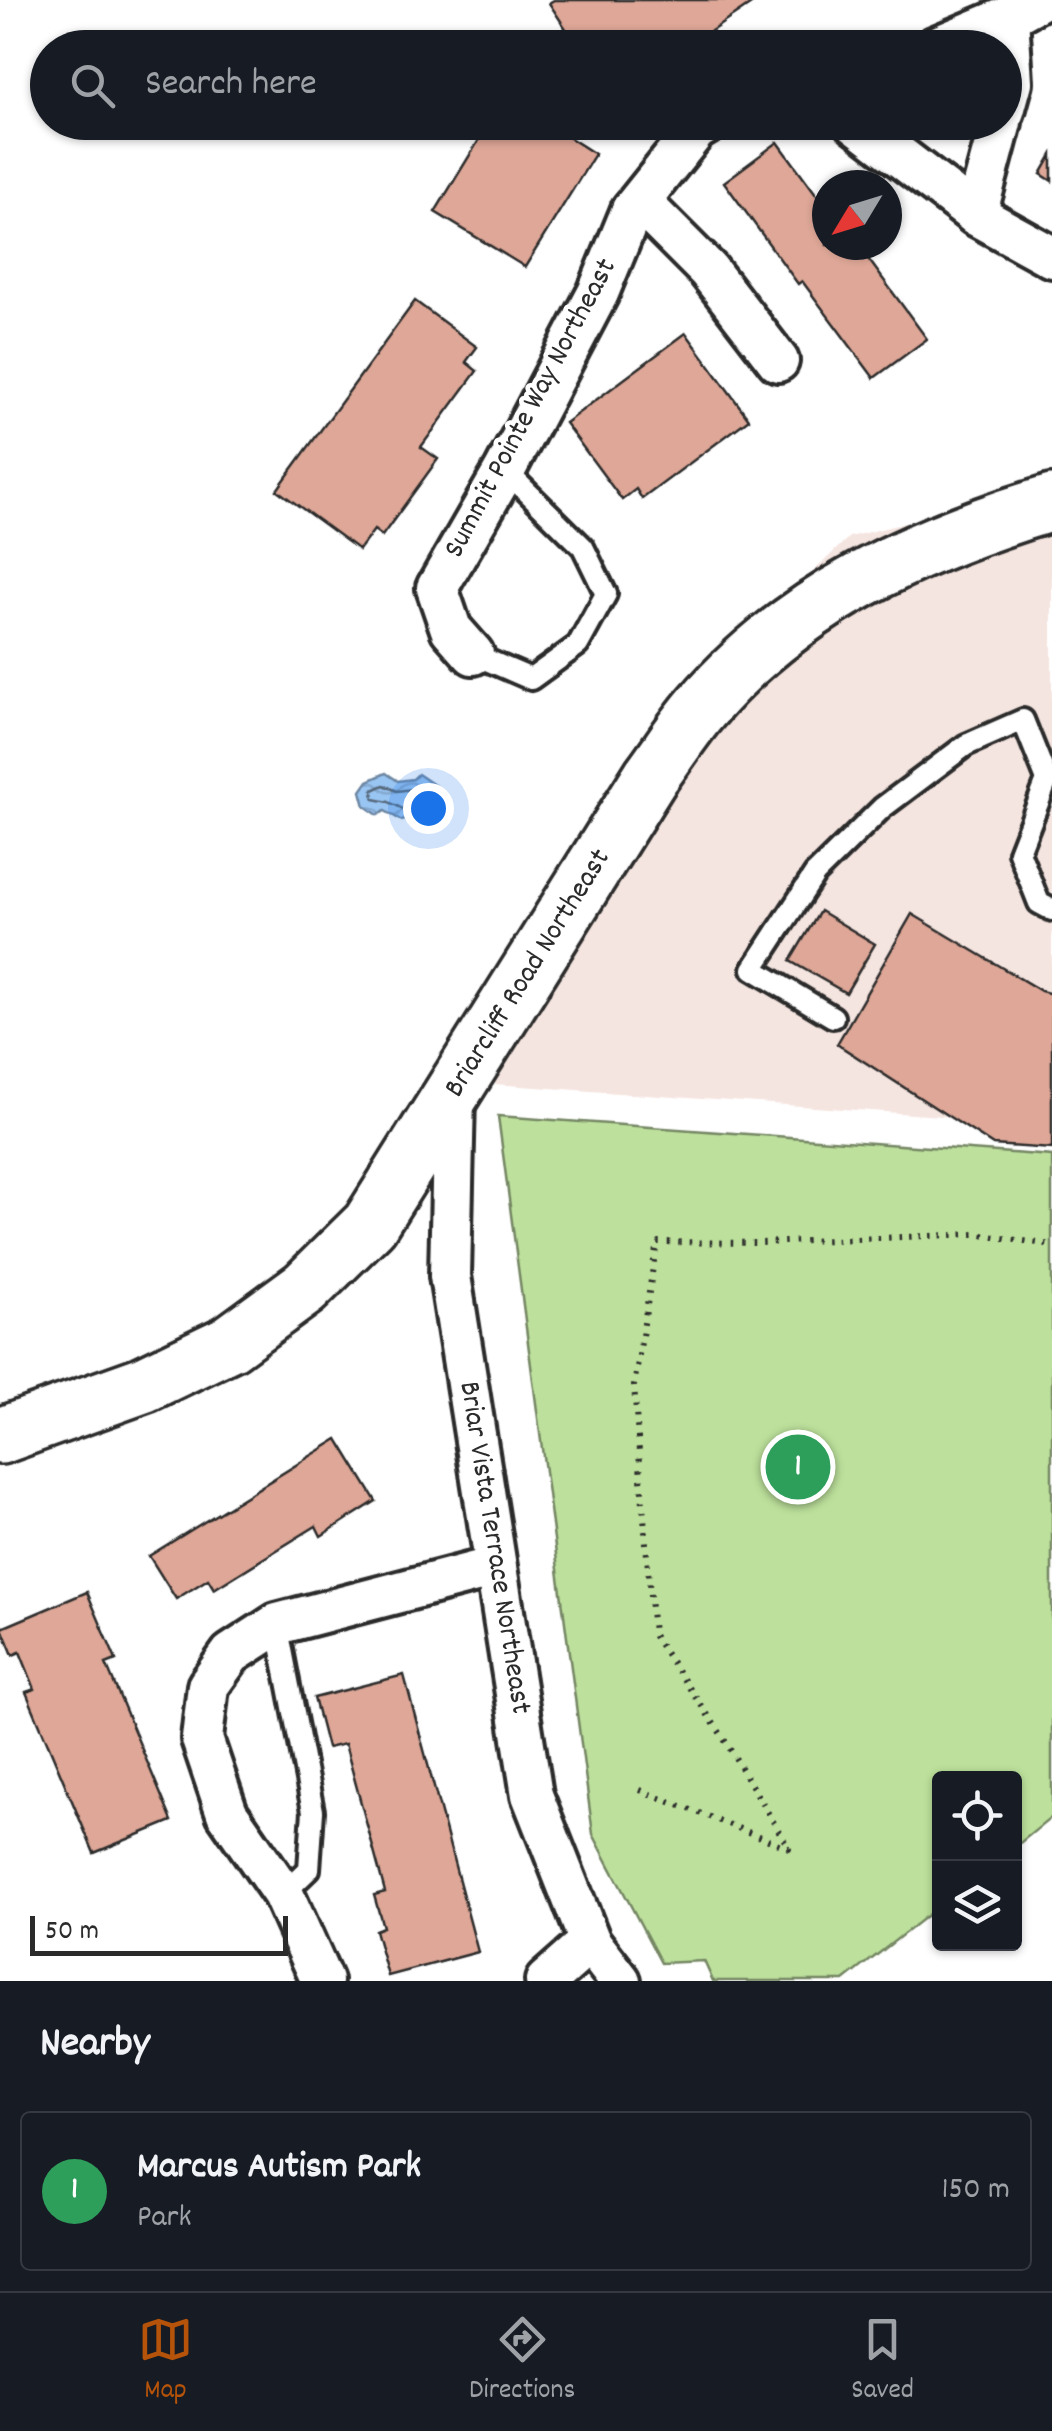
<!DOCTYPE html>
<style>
:root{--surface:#171b24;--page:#20242c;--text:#f1f3f6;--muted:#9ea1a6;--line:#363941;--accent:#b45309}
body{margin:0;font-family:Dekko,sans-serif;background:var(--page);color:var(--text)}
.controls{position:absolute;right:30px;bottom:30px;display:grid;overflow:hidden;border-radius:10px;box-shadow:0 2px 8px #0004}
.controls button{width:90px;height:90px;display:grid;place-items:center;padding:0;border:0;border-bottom:2px solid var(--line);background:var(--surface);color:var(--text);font:50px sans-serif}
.compass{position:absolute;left:812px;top:170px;width:90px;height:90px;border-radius:50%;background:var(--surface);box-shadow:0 2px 8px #0004;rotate:232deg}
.scale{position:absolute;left:30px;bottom:25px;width:258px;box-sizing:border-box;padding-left:10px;border:5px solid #2b2b2b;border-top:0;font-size:28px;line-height:35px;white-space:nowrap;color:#2b2b2b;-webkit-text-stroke:8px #fff;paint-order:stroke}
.you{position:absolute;left:428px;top:808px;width:35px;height:35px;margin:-25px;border:8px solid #fff;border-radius:50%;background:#1a73e8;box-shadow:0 0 0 15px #1a73e833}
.badge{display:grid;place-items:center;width:65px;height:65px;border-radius:50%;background:var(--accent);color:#fff;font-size:32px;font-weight:700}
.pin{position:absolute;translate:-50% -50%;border:5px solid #fff;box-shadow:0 2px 10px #0006}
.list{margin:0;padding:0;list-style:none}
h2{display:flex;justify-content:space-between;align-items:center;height:130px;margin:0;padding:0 40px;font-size:42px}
h2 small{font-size:32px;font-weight:400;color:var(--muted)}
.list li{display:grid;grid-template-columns:65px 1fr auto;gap:30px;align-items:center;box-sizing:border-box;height:160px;margin:0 20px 20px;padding:0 20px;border:2px solid var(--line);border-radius:10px}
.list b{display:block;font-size:38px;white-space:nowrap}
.list p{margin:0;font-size:32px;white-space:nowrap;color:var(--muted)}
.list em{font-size:32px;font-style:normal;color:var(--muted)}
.icon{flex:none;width:55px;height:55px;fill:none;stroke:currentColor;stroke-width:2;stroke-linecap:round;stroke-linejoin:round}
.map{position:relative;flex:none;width:1052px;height:1981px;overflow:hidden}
.search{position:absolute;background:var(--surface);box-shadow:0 2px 8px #0004;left:30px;right:30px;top:30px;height:110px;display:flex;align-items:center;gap:25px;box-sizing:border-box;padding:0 35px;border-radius:55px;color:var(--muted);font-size:38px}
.sheet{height:310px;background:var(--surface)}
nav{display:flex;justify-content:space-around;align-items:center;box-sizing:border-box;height:140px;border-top:2px solid var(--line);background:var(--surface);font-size:28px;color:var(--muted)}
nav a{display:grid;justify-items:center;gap:5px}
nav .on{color:var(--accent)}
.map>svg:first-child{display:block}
.built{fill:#f5e5e0}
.green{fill:#bde19c;stroke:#748664;stroke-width:2.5}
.water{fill:url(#water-waves);stroke:#6d87a3;stroke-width:2.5}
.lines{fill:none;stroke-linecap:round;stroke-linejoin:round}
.shore{stroke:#57697b;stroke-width:2.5}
.building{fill:#dea797;stroke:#2b2b2b;stroke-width:2.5}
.service-casing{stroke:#2b2b2b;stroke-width:28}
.minor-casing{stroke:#2b2b2b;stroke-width:48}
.secondary-casing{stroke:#2b2b2b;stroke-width:62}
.path{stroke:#2b2b2b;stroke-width:6;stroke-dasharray:2.5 8;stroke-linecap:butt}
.service{stroke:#fff;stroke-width:20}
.minor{stroke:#fff;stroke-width:40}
.secondary{stroke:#fff;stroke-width:55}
.labels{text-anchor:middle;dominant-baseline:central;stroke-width:9;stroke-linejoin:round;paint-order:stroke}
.street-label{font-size:30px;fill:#2b2b2b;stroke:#fff}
</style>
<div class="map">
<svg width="1052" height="1981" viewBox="0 0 1052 1981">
<defs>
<pattern id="water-waves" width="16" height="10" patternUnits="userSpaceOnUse" patternTransform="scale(2.5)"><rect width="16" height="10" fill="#99c5f3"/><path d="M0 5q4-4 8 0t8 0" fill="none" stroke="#84a9d0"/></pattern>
</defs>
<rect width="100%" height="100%" fill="#fff"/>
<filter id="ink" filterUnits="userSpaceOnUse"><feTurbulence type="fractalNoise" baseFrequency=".01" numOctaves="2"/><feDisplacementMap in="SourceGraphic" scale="20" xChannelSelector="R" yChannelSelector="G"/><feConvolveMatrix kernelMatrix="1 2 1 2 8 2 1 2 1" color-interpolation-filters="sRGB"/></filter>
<g filter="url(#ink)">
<polygon class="built" points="1052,486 1052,1124 480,1083 672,708 849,537"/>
<polygon class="green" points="498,1116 1052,1156 1052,1817 1015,1847 1014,1778 940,1778 939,1906 844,1981 713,1981 704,1961 661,1963 593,1834"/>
<polygon class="water" points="386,773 398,781 413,779 418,774 437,787 437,798 430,812 402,821 385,811 378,815 365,806 361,791 368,781"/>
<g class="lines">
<polygon class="shore" points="384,785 397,791 420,788 426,796 422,804 403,809 389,802 374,799 373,790"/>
</g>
<g class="building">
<polygon points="554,0 757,0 686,48 554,48 549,40 566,29 549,3"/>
<polygon points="490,122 545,122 595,154 525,267 435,212"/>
<polygon points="778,142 819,198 822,196 827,203 827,245 858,245 927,339 874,378 802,281 798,284 724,182"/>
<polygon points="1052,155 1052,181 1041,174"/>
<polygon points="415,301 477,347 466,362 477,371 421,447 438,459 382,536 374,530 359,550 277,490"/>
<polygon points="686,333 749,419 642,499 636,489 622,500 565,423"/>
<polygon points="820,911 875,944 846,993 790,961"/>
<polygon points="912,914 1041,991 1052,994 1052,1149 993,1145 837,1044"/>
<polygon points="338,1439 376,1501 321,1536 316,1526 214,1589 208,1579 176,1599 149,1556"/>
<polygon points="87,1592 116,1660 106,1664 172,1821 94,1853 26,1692 35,1689 20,1652 13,1655 2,1628"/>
<polygon points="404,1675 478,1952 388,1976 375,1930 383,1927 374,1895 385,1892 345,1744 327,1748 314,1698"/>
</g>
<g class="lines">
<defs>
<g id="service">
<polyline points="473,654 531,679 578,645 606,594 583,547 505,470"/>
<polyline points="833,1017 753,969 815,874 882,808 966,745 1023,720 1047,780 1019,852 1039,903 1052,910"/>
<polyline points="277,1624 313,1811 309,1869 283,1894"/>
</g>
<g id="minor">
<polyline points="934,48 1008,17 1039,0"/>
<polyline points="1004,111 1012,82 1008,17"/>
<polyline points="855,122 976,215 1052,257"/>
<polyline points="632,210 652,214 708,270 778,361"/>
<polyline points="976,215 1001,122"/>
<polyline points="473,654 451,629 437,588 505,470 598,293 632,210 696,130 709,122"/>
<polyline points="454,1095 450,1276 532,1795 590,1942 620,1981"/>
<polyline points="322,1981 283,1894 227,1813 202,1739 208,1686 231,1654 277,1624 495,1567"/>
<polyline points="546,1981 590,1942"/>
</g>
<path id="secondary" d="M0,1436L145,1384L230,1343L305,1288L370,1224L651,776C668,753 683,729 701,708C793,600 918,543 1052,503"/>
</defs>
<use href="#service" class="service-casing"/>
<use href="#minor" class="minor-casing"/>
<use href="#secondary" class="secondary-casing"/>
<polyline class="path" points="640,1790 789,1848 721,1734 653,1635 634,1386 657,1242 760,1243 975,1234 1052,1245"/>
<use href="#service" class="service"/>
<use href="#minor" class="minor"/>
<use href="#secondary" class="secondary"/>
</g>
</g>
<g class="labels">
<g class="street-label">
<text transform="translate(532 409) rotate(-62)">Summit Pointe Way Northeast</text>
<text transform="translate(529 974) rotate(-58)">Briarcliff Road Northeast</text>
<text transform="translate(493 1548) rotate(81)">Briar Vista Terrace Northeast</text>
</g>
</g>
</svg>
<div class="controls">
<button><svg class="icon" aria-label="locate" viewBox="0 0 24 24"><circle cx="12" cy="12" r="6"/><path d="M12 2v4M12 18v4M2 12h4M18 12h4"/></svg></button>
<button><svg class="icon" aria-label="layers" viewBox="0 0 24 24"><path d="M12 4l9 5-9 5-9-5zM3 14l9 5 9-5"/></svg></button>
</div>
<svg class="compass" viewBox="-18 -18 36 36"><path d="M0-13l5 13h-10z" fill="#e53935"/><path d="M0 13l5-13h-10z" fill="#9ea1a6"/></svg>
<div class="scale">50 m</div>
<div class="you"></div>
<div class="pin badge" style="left:798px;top:1467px;background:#2e9e5b">1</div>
<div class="search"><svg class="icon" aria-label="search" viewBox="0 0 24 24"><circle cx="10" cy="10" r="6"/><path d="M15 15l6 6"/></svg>Search here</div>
</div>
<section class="sheet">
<h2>Nearby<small></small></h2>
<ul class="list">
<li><span class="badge" style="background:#2e9e5b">1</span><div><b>Marcus Autism Park</b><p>Park</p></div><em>150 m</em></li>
</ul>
</section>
<nav>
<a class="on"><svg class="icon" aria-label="map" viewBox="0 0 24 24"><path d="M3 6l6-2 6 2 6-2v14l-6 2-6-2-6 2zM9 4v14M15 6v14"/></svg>Map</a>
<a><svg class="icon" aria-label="directions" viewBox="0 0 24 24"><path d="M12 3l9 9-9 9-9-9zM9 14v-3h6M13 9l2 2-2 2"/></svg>Directions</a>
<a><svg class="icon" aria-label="saved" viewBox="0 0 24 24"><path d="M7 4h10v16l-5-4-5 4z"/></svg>Saved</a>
</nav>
